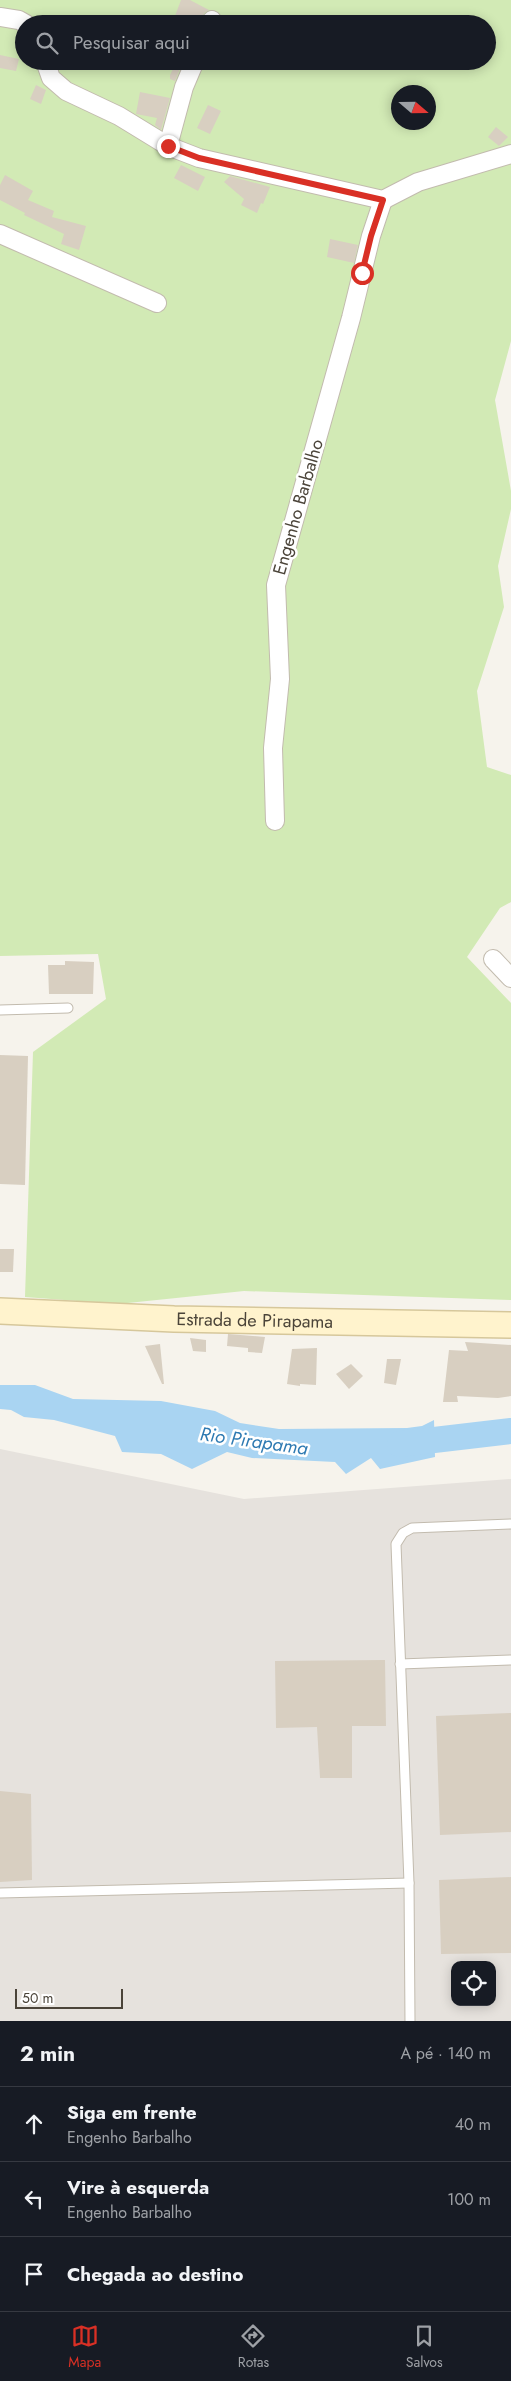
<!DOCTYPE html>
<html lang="pt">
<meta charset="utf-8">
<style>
:root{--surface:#171b24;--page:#20242c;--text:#f1f3f6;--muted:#9ea1a6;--line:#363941;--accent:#d93025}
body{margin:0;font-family:Jost,sans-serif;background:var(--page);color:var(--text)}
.controls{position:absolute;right:15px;bottom:15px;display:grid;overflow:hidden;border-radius:10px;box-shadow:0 2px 12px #0003}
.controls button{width:45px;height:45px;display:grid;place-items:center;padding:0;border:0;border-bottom:1px solid var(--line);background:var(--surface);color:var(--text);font:25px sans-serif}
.compass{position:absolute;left:391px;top:85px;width:45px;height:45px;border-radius:50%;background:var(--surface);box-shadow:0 2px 12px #0003;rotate:110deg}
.scale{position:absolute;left:15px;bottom:12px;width:108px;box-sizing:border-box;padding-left:5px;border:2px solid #4b4439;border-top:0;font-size:14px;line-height:18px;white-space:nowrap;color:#4b4439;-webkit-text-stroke:4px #fff;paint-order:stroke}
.stop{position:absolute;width:15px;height:15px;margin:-11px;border:4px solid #d93025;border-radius:50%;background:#fff}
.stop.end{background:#d93025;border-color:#fff;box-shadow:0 1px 5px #0008}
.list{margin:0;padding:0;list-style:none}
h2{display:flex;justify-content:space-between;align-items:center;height:65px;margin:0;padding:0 20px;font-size:21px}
h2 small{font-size:16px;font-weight:400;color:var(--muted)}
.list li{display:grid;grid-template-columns:32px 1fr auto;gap:15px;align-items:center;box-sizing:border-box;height:75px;padding:0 20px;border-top:1px solid var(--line)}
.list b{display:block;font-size:19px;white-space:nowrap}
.list p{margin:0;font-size:16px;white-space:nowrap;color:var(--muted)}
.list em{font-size:16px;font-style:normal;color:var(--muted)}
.icon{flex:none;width:28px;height:28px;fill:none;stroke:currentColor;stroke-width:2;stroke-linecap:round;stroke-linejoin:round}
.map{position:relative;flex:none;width:511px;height:2021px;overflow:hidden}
.search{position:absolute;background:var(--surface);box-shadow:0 2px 12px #0003;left:15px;right:15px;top:15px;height:55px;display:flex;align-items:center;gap:12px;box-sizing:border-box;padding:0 18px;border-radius:28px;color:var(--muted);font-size:19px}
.sheet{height:290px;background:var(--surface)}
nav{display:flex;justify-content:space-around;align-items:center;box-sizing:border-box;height:70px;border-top:1px solid var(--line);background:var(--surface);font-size:14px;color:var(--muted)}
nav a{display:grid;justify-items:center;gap:2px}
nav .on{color:var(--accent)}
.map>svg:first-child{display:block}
.industrial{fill:#e6e2dd;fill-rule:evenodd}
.green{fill:#d2eab5;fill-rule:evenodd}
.water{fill:#a9d4f2}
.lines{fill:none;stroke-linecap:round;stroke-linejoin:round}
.river{stroke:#a9d4f2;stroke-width:26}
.building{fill:#d8cfc1}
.service-casing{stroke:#c2bbae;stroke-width:11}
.minor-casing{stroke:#c2bbae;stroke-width:20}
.secondary-casing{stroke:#d6c79b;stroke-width:28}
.service{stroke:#fff;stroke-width:9}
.minor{stroke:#fff;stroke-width:18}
.secondary{stroke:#fff3cd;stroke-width:25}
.route{stroke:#d93025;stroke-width:6}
.labels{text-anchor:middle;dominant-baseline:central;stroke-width:5;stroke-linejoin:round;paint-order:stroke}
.street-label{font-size:18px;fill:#4b4439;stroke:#fff}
.water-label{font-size:19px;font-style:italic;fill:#2e7ab2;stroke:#fff}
</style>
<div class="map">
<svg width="511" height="2021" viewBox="0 0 511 2021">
<rect width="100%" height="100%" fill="#f6f3ec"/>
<path class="industrial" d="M0,1449L244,1499L511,1479V2021H0ZM455,1965H492V2002H455Z"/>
<path class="green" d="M0,0H511V341L495,400L511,491V509L498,566L504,607L477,691L487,767L511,775V902L500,908L467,957L511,1003V1300L244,1291L118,1304L25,1297L33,1052L106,999L98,954L0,956ZM24,24H487V61H24ZM398,92H428V122H398Z"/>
<polygon class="water" points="0,1385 35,1385 73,1399 161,1401 215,1411 240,1423 279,1429 407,1428 422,1426 434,1420 435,1457 380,1469 371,1458 346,1474 335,1462 252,1458 227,1452 192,1469 161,1454 122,1452 115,1436 54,1420 24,1417 11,1410 0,1409"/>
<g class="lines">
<polyline class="river" points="400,1444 511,1431"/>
</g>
<g class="building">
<polygon points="181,0 190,0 209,10 204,13 201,24 172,24"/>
<polygon points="0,55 19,59 16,71 0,68"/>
<polygon points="177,61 183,61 175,81 170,79 170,75"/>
<polygon points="36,85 46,90 41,104 30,99"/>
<polygon points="140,92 170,98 161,130 155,125 157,118 136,114"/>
<polygon points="208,105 221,111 210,134 197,128"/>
<polygon points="496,127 508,137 499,146 488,137"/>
<polygon points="181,165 205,177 198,191 174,178"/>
<polygon points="5,175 33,191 28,200 54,211 52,217 86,226 79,250 61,244 64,234 24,215 25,213 0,200 0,185"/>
<polygon points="230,176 270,187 263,204 261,203 257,213 241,205 244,199 224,182"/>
<polygon points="330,239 358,245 354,263 327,257"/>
<polygon points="65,961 94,962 93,994 49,994 48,965 65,965"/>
<polygon points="0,1055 28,1056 25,1185 0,1184"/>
<polygon points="0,1249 14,1249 13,1272 0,1272"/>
<polygon points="228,1334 265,1337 262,1353 248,1352 248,1348 227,1346"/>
<polygon points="190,1338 206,1340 206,1352 193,1351"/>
<polygon points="465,1342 511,1345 511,1396 498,1398 457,1396 458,1402 443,1402 449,1350 468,1351"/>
<polygon points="160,1344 164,1384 162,1384 145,1346"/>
<polygon points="317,1348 316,1385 300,1384 300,1386 287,1384 292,1349"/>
<polygon points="387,1359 401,1359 396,1385 384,1383"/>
<polygon points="351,1364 363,1376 349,1389 336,1374"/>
<polygon points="385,1660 386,1726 352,1726 352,1778 320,1778 317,1727 276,1728 275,1661"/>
<polygon points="511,1713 511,1832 440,1835 436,1716"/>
<polygon points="0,1791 31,1794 32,1880 0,1882"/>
<polygon points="511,1877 511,1953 441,1954 439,1880"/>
</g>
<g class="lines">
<defs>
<g id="service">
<polyline points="0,1010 68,1008"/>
<polyline points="400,1664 511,1660"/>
<polyline points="0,1893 409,1883"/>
<polyline points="410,2021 409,1883 396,1544 403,1533 412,1528 511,1524"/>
</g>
<g id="minor">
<polyline points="0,17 19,20 26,24"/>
<polyline points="211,24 212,20"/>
<polyline points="45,61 51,78 66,91 119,116 168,146 199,158 383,200 418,182 511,154"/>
<polyline points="168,146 184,87 195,61"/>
<polyline points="0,234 157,303"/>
<polyline points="275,821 273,748 280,679 276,585 351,318 371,236 383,200"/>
<polyline points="493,959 511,978"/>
</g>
<g id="secondary">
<path id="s1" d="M0,1311L174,1319L511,1325"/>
</g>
</defs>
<use href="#service" class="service-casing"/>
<use href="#minor" class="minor-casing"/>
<use href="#secondary" class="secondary-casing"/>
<use href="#service" class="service"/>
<use href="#minor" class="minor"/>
<use href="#secondary" class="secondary"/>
</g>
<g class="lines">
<polyline class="route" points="168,146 199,158 383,200 371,236 362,273"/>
</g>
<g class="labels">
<g class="street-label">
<text transform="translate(298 507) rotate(-74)">Engenho Barbalho</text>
<text stroke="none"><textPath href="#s1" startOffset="255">Estrada de Pirapama</textPath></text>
</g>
<g class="water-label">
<text transform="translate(254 1441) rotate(8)">Rio Pirapama</text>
</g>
</g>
</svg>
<div class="controls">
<button><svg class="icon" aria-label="locate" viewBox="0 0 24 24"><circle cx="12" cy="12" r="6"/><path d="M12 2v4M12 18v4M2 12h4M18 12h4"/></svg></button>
</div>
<svg class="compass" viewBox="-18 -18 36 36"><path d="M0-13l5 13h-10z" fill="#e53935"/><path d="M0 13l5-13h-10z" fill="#9ea1a6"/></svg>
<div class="scale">50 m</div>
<div class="stop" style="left:362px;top:273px"></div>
<div class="stop end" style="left:168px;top:146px"></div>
<div class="search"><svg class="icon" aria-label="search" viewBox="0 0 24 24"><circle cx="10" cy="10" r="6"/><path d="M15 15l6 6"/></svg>Pesquisar aqui</div>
</div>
<section class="sheet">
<h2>2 min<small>A pé · 140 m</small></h2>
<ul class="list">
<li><svg class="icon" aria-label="ahead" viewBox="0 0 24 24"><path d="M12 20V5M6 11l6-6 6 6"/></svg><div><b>Siga em frente</b><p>Engenho Barbalho</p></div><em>40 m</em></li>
<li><svg class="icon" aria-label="left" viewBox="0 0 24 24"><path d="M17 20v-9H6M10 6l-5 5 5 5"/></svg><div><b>Vire à esquerda</b><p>Engenho Barbalho</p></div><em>100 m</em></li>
<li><svg class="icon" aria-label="arrive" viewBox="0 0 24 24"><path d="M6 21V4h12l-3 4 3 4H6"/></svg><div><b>Chegada ao destino</b></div></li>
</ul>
</section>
<nav>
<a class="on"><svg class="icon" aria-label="map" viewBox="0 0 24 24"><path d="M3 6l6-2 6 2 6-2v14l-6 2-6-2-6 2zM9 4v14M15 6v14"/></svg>Mapa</a>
<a><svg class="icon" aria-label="directions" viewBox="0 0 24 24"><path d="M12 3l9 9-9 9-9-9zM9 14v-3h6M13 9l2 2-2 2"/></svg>Rotas</a>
<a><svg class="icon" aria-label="saved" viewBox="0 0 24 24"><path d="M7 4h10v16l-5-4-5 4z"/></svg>Salvos</a>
</nav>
